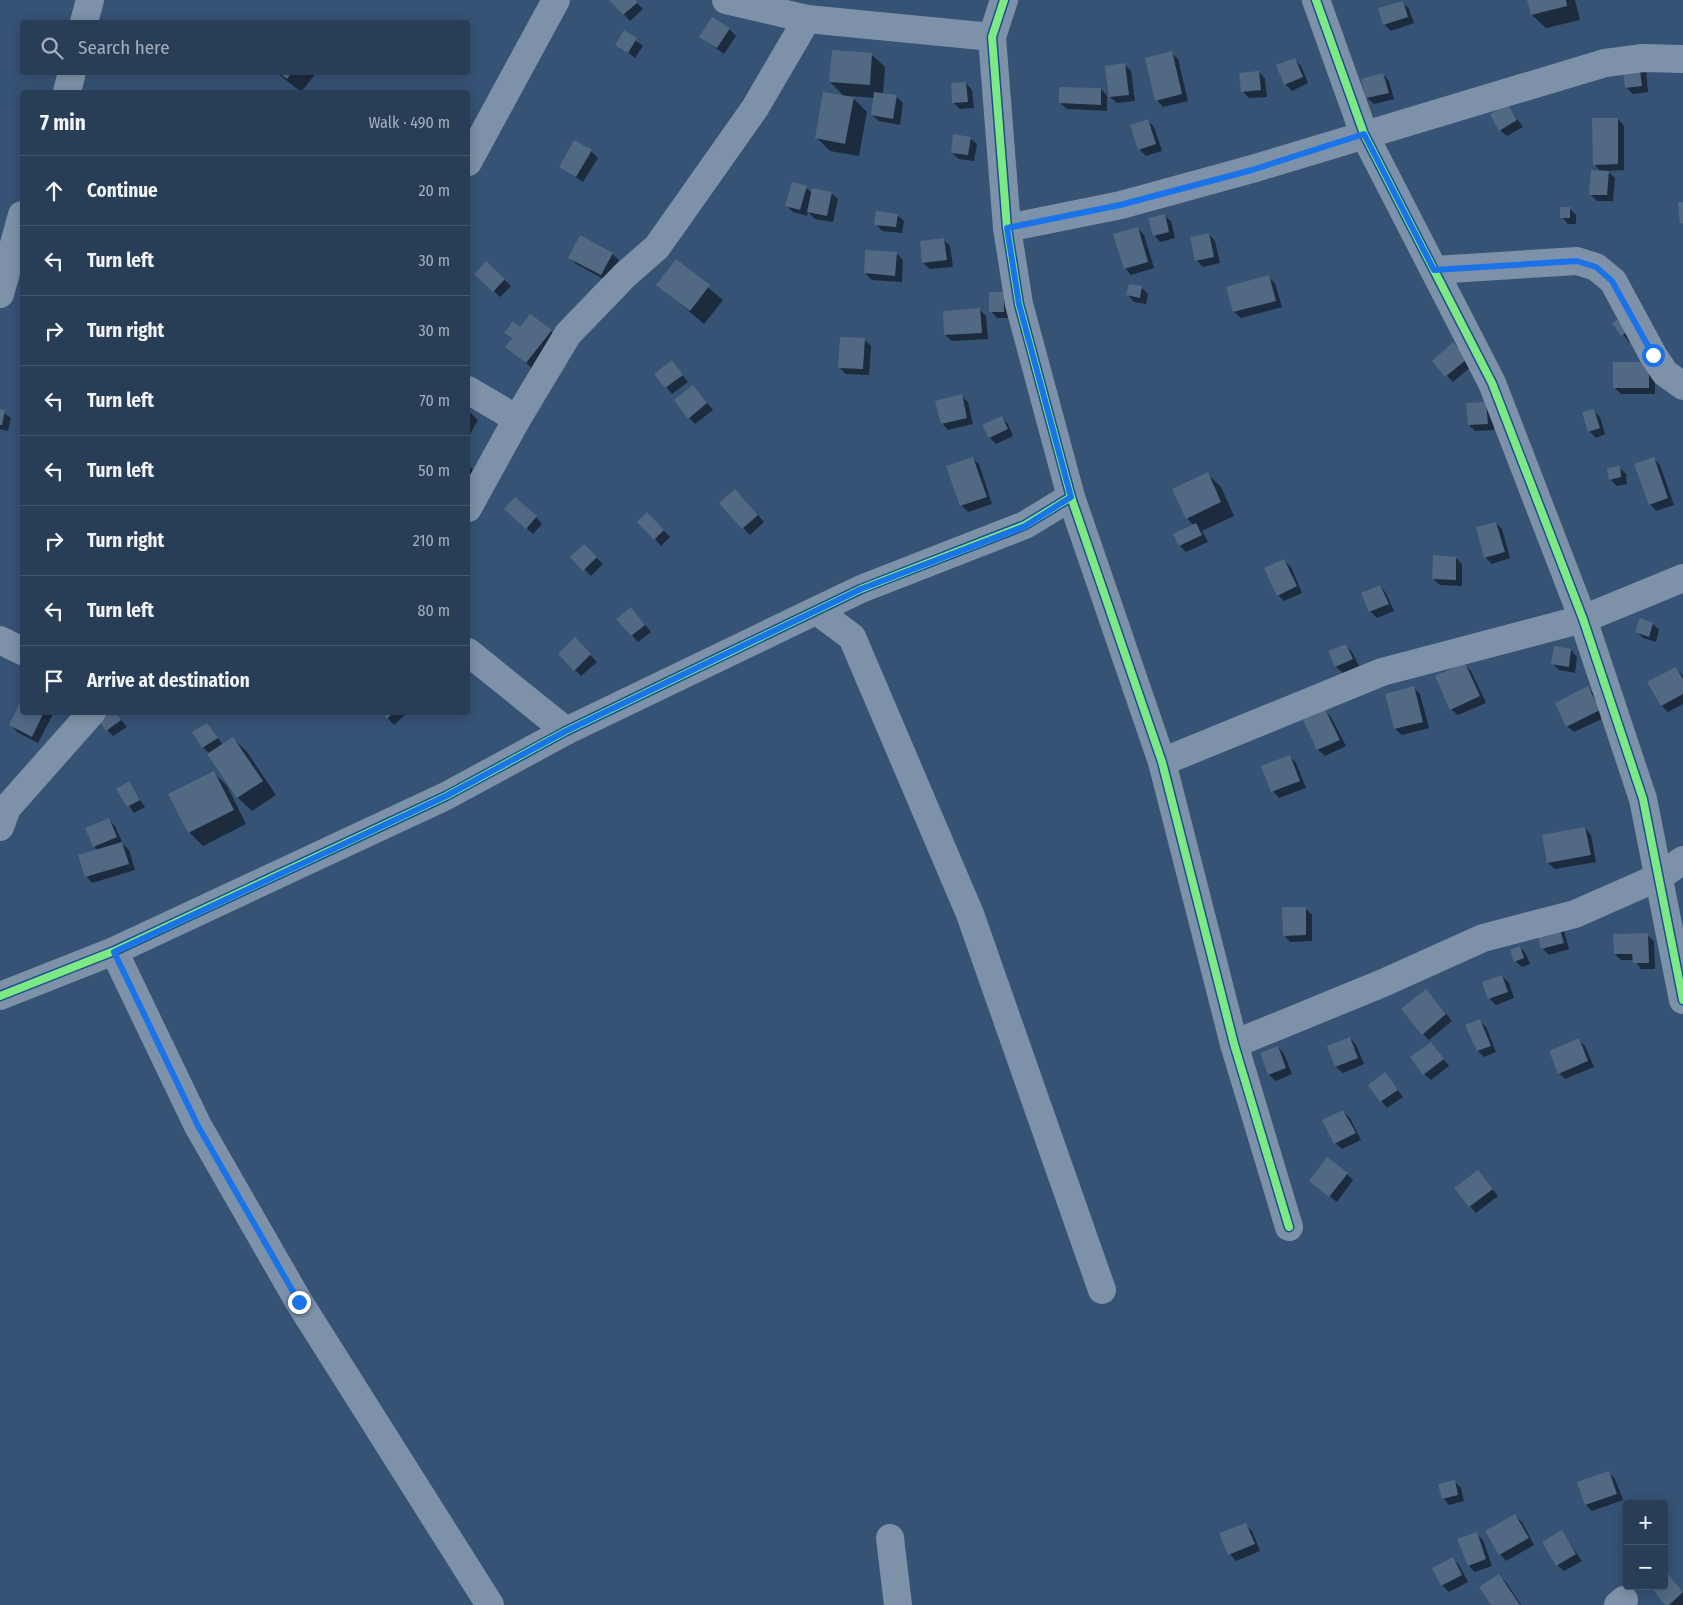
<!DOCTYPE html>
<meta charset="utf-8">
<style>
:root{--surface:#283e57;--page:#30455d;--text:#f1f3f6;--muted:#a5aeba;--line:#44576d}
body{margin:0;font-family:"Fira Sans Condensed",sans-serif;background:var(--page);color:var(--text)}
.controls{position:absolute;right:15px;bottom:15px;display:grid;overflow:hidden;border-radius:5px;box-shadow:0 2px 12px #0003}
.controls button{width:45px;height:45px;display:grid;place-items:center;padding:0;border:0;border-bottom:1px solid var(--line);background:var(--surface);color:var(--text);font:25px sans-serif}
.stop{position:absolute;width:15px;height:15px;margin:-11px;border:4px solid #1a73e8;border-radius:50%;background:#fff}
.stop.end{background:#1a73e8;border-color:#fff;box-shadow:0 1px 5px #0008}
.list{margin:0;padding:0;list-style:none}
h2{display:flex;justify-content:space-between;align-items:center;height:65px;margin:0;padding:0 20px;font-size:21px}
h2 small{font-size:16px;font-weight:400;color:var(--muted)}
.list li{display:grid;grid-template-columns:32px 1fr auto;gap:15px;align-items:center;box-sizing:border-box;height:70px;padding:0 20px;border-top:1px solid var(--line)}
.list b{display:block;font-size:19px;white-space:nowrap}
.list em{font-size:16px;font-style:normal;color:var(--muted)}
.icon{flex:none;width:28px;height:28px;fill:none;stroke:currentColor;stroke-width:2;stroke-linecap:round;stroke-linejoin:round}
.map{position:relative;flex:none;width:1683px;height:1605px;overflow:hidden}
.search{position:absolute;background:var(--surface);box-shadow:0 2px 12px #0003;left:20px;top:20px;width:450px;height:55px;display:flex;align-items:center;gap:12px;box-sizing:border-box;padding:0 18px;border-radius:5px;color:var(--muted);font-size:19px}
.panel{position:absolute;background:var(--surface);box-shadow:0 2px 12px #0003;left:20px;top:90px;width:450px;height:625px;border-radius:5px}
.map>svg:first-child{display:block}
.shadow{fill:#0007}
.building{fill:#526984}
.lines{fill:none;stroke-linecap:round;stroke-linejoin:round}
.minor{stroke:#7d92a8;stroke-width:28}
.cycleway-casing{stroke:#1b4f8f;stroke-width:11}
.cycleway{stroke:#7ce984;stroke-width:8}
.route{stroke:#1a73e8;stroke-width:6}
</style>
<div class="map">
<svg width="1683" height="1605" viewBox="0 0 1683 1605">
<rect width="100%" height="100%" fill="#365274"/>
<g class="shadow">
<polygon points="611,0 634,0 643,9 630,21"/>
<polygon points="1528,0 1575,0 1580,20 1546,28 1532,15"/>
<polygon points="1402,2 1409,9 1414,23 1391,31 1384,24"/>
<polygon points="729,29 736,36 724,54 701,37"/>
<polygon points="624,32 643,46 635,58 617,44"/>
<polygon points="1171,53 1178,59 1188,101 1163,107 1157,100"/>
<polygon points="871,54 885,67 883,94 896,96 903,103 900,125 879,121 872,115 875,98 851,96 867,112 859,156 830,151 816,137 845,97 830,82"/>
<polygon points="1294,59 1301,66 1308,83 1292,91 1285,84"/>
<polygon points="1624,64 1646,69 1648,92 1633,94 1626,87"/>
<polygon points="1125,65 1131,71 1135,101 1117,103 1110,97"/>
<polygon points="276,72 317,72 301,92"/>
<polygon points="1259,72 1265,79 1267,97 1249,98 1243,92"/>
<polygon points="1383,74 1389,81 1394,99 1374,104 1367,98"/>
<polygon points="966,83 972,90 974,108 960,109 953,102"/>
<polygon points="1101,89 1107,96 1107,111 1067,109 1060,103"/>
<polygon points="1508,106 1523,127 1507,136 1500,130"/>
<polygon points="1618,119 1624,126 1624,170 1607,171 1615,178 1613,201 1597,201 1590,194 1601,172 1594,164"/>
<polygon points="1148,121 1154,127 1162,151 1146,156 1139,149"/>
<polygon points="970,138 977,144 974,161 959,159 952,153"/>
<polygon points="591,151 598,158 583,182 560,166"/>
<polygon points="806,188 812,193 831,193 838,199 833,222 815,219 808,212 807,216 793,212 787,206"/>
<polygon points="1569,208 1576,215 1576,224 1568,224 1562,217"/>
<polygon points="897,215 904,221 902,233 882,231 876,224"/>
<polygon points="1164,215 1171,221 1175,238 1160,242 1154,235"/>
<polygon points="1137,228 1144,235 1154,268 1131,275 1125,268"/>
<polygon points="1209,234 1215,241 1220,263 1203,267 1196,260"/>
<polygon points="944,240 950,246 953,267 930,269 923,263"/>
<polygon points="896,253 903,260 902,282 872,280 865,273"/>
<polygon points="612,254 619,260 607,281 576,264 569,257"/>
<polygon points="676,261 723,300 704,324 658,285"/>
<polygon points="486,263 511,286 500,297 482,280"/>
<polygon points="1268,277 1275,283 1282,307 1241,318 1234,312 1227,288"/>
<polygon points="1141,287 1148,294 1146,304 1134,302 1128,295"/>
<polygon points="1003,293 1010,318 997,318 991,311"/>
<polygon points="980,310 986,316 988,339 952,341 945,335"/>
<polygon points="1614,323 1638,335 1629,342"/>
<polygon points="521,328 551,331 557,337 533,369 507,347 513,339 506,333"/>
<polygon points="864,339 871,346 869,375 846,374 839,367"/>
<polygon points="1453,344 1472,366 1453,382 1433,361"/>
<polygon points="672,362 688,382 672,394 656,374"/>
<polygon points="1655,369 1655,394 1621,394 1614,387"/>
<polygon points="693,386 713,410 695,424 689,418"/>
<polygon points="961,396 968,402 973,424 948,430 942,423"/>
<polygon points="1486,403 1492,410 1494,430 1475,431 1469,425"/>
<polygon points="0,410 11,418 8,431 0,429"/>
<polygon points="1593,410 1600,417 1605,434 1596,438 1589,431"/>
<polygon points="468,411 478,420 470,434 468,432"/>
<polygon points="1002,418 1008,424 1013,436 996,444 990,438 984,426"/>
<polygon points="972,458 979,464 992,504 968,512 961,505"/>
<polygon points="1654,459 1660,465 1674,505 1656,511 1650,504"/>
<polygon points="468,464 473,470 468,477"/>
<polygon points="1619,467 1626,474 1627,484 1617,486 1610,479"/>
<polygon points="1207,473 1221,487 1234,516 1202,531 1208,542 1186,552 1180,546 1194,526 1187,518"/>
<polygon points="742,497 764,522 750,535 721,504"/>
<polygon points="647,514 670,537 661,546 655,539"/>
<polygon points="512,515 536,517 542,524 533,534"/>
<polygon points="1496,523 1502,529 1510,558 1492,564 1485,557"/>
<polygon points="584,545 603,564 591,576 572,557"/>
<polygon points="1456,558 1462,564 1462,586 1440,585 1433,579"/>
<polygon points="1284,561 1291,567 1302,593 1284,601 1278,595"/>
<polygon points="1380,586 1386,593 1394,611 1377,618 1370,611"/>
<polygon points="631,608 651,632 638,642 632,635"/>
<polygon points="1653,624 1659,630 1656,642 1643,638 1637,632"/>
<polygon points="575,639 597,662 581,676 559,654"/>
<polygon points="1346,646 1352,652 1359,666 1343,673 1336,667 1330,652"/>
<polygon points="1571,650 1577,657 1575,673 1559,670 1552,663"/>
<polygon points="1465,665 1471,671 1486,703 1458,715 1451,709"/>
<polygon points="1676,668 1683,676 1683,704 1668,712 1662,706 1649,682"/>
<polygon points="1414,688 1420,694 1429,728 1402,735 1395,729 1386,695"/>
<polygon points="1588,688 1595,695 1606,717 1574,732 1567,726"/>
<polygon points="22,702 22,712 54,712 38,743 17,732 11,725"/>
<polygon points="1325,711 1331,717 1346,746 1325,756 1318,750 1304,720"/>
<polygon points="115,712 127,727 113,736 107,730"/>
<polygon points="382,712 408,712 394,725"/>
<polygon points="207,724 223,745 233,738 247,752 276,795 252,811 238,798 210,754 203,747"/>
<polygon points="1289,756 1296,763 1306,788 1279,798 1273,791 1262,767"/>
<polygon points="214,773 227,786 246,824 203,846 189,832"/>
<polygon points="129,783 145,807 134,813 118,789"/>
<polygon points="109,820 115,826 123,844 129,850 135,870 92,883 86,876 98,850 94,846"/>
<polygon points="1585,828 1591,835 1596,862 1555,869 1548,863"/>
<polygon points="1305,908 1312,915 1312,941 1290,942 1284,935"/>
<polygon points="1558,925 1564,931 1569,949 1549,955 1542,948"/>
<polygon points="1647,935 1654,941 1655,969 1641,969 1634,960 1621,960 1615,954"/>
<polygon points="1520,947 1526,954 1530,964 1522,967 1515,961"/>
<polygon points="1502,976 1509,983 1514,998 1496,1005 1489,998"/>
<polygon points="1432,997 1452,1021 1429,1040 1423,1034"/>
<polygon points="1480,1021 1486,1027 1496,1052 1484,1057 1478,1051 1467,1026"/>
<polygon points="1350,1038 1356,1045 1364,1064 1343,1073 1336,1067 1328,1047"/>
<polygon points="1578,1040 1585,1046 1594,1067 1565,1079 1559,1073"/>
<polygon points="1431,1044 1449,1066 1431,1080 1424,1074"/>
<polygon points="1278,1047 1284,1054 1292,1074 1276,1081 1269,1075 1261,1054"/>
<polygon points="1385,1074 1403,1097 1387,1108 1369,1085"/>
<polygon points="1343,1111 1350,1118 1361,1140 1342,1149 1335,1143"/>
<polygon points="1478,1171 1498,1196 1476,1213 1455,1188"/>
<polygon points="1347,1174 1353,1180 1337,1202 1310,1181"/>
<polygon points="1608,1472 1615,1479 1623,1500 1592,1511 1586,1505"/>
<polygon points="1455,1482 1461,1488 1464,1501 1449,1505 1443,1498"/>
<polygon points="1515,1516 1522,1522 1534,1545 1506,1561 1500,1554"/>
<polygon points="1245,1524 1252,1531 1260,1551 1236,1561 1230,1554"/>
<polygon points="1562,1532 1582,1561 1564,1571 1557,1565"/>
<polygon points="1476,1534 1483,1540 1492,1566 1475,1572 1469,1566"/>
<polygon points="1453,1559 1459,1565 1468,1582 1449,1592 1442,1585"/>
<polygon points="1499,1576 1506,1582 1521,1605 1493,1605"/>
<polygon points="1671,1578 1683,1592 1683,1605 1667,1605 1664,1586"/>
</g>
<g class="building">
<polygon points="609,0 635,0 638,2 623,15"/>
<polygon points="1527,0 1566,0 1567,6 1531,15"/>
<polygon points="1403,1 1408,17 1383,25 1378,8"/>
<polygon points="712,17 730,28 717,48 699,37"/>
<polygon points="624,30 637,38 628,53 615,45"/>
<polygon points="832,50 872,53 870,85 829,82"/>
<polygon points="1172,51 1182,94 1155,101 1145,58"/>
<polygon points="1295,58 1303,77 1284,85 1276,65"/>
<polygon points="1639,62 1642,86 1625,88 1622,63"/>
<polygon points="1125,63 1129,95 1109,97 1105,66"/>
<polygon points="1259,71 1261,90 1241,92 1239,73"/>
<polygon points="278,72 292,72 287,79"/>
<polygon points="1383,73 1389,93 1366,98 1361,79"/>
<polygon points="966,82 968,102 952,103 951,83"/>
<polygon points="1059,87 1101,88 1101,105 1059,103"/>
<polygon points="823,92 854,97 845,144 815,138"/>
<polygon points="874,92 897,95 893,119 871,115"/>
<polygon points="1508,104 1517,120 1499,131 1490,114"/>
<polygon points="1592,118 1618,118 1618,164 1593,165"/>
<polygon points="1148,119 1156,144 1138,150 1130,125"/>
<polygon points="953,134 971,137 968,155 951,153"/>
<polygon points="574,140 592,150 576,177 559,167"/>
<polygon points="1591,170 1609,171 1607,195 1589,195"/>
<polygon points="792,182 807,186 800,210 785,206"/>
<polygon points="812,188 832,192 827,216 807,212"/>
<polygon points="1678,202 1683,202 1683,223 1680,224"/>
<rect x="1560" y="207" width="10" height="11"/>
<polygon points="876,211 898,214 896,227 874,225"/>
<polygon points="1165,214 1169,232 1153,236 1148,218"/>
<polygon points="1138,227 1148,262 1124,269 1113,234"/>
<polygon points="1209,233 1214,257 1195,261 1190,237"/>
<polygon points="580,235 613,253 601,275 568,258"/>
<polygon points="944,238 947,260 922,263 920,241"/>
<polygon points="865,250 897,252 895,276 864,273"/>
<polygon points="676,259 710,285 690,311 656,285"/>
<polygon points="486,261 505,279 493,292 474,274"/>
<polygon points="1269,275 1276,301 1233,312 1226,287"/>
<polygon points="1129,284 1142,286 1140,298 1126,295"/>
<rect x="989" y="292" width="15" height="20"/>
<polygon points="980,308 982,333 944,335 943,311"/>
<polygon points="530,314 552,330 526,363 505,347 512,338 504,333 513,321 520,327"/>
<polygon points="1623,316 1632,328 1621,336 1612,323"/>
<polygon points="840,337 865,338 863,369 838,368"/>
<polygon points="1453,342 1467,359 1445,377 1432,361"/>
<polygon points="672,360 683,375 665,388 654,374"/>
<rect x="1613" y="362" width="36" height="26"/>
<polygon points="693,385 707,403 688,419 674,400"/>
<polygon points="962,394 967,418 941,424 935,401"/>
<polygon points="1486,402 1488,424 1468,425 1466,403"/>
<polygon points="0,409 5,410 2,425 0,425"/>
<polygon points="1594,409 1600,428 1588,432 1582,412"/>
<polygon points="1002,416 1008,429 989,438 982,425"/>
<polygon points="973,457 987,497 960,506 946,466"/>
<polygon points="1654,457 1668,498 1649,505 1634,464"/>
<polygon points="1620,466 1621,477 1609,480 1607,468"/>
<polygon points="1208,472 1221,502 1186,519 1172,489"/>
<polygon points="735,489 758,515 742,529 719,503"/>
<polygon points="515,497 537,516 526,529 504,509"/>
<polygon points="647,512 664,530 654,540 637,522"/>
<polygon points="1496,522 1505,552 1484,558 1476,527"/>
<polygon points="1196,523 1202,535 1179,546 1173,534"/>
<polygon points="584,544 597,557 583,571 570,557"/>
<polygon points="1433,555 1456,557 1456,580 1432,579"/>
<polygon points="1284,559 1297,586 1277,596 1264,568"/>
<polygon points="1380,585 1389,604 1369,612 1361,593"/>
<polygon points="631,607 645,625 631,636 616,619"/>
<polygon points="1640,618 1653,623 1649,637 1635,632"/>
<polygon points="575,637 591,654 574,671 558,654"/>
<polygon points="1346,644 1353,659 1335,667 1328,651"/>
<polygon points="1554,646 1571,649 1569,667 1551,664"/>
<polygon points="1465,663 1480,696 1450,710 1435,676"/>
<polygon points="1676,667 1683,679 1683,694 1661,706 1647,682"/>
<polygon points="1414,686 1423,722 1394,729 1385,694"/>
<polygon points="1588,686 1600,710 1566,727 1555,703"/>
<polygon points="22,699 22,712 44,712 32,737 9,725"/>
<polygon points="1325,709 1340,740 1317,750 1303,720"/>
<polygon points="109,712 116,712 121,720 106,731 98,719"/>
<polygon points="381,712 394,712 387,719"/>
<polygon points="207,723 218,738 202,748 192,732"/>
<polygon points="233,737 263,781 237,798 207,754"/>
<polygon points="1290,755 1300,781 1271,792 1261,766"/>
<polygon points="214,771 234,810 188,833 168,794"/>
<polygon points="129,781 140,800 127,807 116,789"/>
<polygon points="109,818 117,837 93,847 85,828"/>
<polygon points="1585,827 1591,855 1547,863 1542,835"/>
<polygon points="122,842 129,864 85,877 78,855"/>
<polygon points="1282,907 1306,907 1306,935 1283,936"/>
<polygon points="1558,923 1564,943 1541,949 1536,929"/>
<polygon points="1648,933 1649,963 1633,963 1632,954 1614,954 1613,934"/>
<polygon points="1520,946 1524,958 1514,962 1510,950"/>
<polygon points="1502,975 1508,992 1488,999 1482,982"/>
<polygon points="1426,989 1446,1014 1422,1035 1401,1009"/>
<polygon points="1480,1019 1491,1046 1477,1051 1465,1025"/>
<polygon points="1350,1037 1358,1058 1335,1067 1327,1046"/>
<polygon points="1579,1038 1588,1061 1558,1074 1549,1051"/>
<polygon points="1431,1042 1444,1059 1423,1075 1410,1057"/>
<polygon points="1278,1046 1286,1068 1268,1075 1260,1053"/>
<polygon points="1385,1072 1398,1090 1380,1102 1368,1085"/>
<polygon points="1343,1110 1356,1133 1334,1144 1322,1120"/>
<polygon points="1327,1157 1348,1173 1329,1197 1309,1181"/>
<polygon points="1478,1170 1493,1189 1469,1207 1454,1188"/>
<polygon points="1609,1471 1617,1494 1585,1505 1577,1482"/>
<polygon points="1455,1480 1458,1495 1442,1499 1438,1484"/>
<polygon points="1515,1514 1529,1538 1499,1555 1485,1531"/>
<polygon points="1246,1523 1255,1544 1228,1555 1219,1533"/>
<polygon points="1562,1530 1576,1554 1556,1566 1542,1542"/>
<polygon points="1477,1532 1486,1559 1468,1566 1457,1539"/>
<polygon points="1453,1557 1462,1575 1441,1586 1432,1568"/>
<polygon points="1664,1569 1683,1592 1669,1605 1665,1605 1650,1586 1664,1586"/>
<polygon points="1499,1574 1520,1605 1491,1605 1479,1587"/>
</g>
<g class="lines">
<g class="minor">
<polyline points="726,0 807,19 992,37"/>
<polyline points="1004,0 992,37 1007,228 1019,304 1071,497 1162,762 1234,1044 1289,1227"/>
<polyline points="1316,0 1364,134 1492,383 1583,619 1643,799 1683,1000"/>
<polyline points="84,22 90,0"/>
<polyline points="67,92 72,72"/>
<polyline points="468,162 556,0"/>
<polyline points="1007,228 1121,205 1252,169 1605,63 1643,58 1683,59"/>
<polyline points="1434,270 1577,261 1596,267 1613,281 1653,355 1665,373 1683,386"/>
<polyline points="0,294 22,215"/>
<polyline points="468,390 517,419"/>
<polyline points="468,508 517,419 568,334 625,275 657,247 755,108 807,19"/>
<polyline points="817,611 852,637 970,914 1102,1290"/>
<polyline points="0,640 22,651"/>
<polyline points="468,652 566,731"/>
<polyline points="1162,762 1382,672 1583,619 1683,578"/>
<polyline points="0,827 7,808 92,712"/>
<polyline points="114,951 198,1126 299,1302 490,1605"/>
<polyline points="0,996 114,951 446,796 566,731 861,589 1025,525 1071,497"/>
<polyline points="1234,1044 1383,983 1483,938 1575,914 1659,877 1683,860"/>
<polyline points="890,1538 898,1605"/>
<polyline points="1618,1605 1624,1600"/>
</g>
<defs>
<g id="cycleway">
<polyline points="1004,0 992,37 1007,228 1019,304 1071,497 1162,762 1234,1044 1289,1227"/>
<polyline points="1316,0 1364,134 1492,383 1583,619 1643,799 1683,1000"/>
<polyline points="0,996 114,951 446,796 566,731 861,589 1025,525 1071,497"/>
</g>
</defs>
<use href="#cycleway" class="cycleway-casing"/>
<use href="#cycleway" class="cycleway"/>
</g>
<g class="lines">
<polyline class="route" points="299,1302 198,1126 114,952 446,796 566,731 861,589 1025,526 1071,497 1019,304 1007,228 1120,205 1252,170 1364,134 1434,270 1577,261 1596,267 1612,281 1653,355"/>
</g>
</svg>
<div class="controls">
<button>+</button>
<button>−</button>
</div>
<div class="stop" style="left:1653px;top:355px"></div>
<div class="stop end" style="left:299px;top:1302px"></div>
<div class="search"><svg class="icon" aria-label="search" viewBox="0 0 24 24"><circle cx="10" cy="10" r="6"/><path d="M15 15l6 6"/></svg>Search here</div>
<section class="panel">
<h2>7 min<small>Walk · 490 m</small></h2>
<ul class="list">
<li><svg class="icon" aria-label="ahead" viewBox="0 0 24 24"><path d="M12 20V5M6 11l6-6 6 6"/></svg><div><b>Continue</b></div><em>20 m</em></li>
<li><svg class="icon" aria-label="left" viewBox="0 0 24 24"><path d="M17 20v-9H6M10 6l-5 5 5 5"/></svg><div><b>Turn left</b></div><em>30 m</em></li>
<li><svg class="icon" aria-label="right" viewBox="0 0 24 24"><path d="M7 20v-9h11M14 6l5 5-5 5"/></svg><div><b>Turn right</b></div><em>30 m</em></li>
<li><svg class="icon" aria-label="left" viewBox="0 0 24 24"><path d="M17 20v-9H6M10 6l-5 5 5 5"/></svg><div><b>Turn left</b></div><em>70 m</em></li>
<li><svg class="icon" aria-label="left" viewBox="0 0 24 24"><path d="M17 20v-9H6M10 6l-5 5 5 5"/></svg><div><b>Turn left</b></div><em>50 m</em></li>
<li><svg class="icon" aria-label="right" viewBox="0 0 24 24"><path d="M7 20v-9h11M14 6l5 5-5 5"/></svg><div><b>Turn right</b></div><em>210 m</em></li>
<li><svg class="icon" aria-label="left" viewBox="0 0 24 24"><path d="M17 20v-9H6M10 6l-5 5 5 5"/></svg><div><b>Turn left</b></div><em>80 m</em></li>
<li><svg class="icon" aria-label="arrive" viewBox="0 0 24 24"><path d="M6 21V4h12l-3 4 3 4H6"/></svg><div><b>Arrive at destination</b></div></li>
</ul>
</section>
</div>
